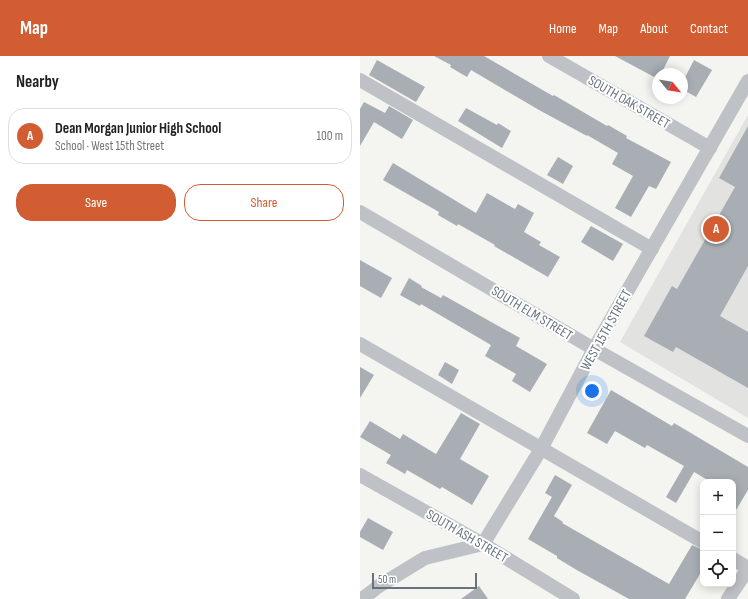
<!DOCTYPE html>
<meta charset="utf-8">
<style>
:root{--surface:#fff;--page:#f2f2f2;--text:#202124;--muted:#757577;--line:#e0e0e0;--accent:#d35d32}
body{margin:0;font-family:"Sofia Sans Condensed",sans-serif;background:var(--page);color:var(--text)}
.controls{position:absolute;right:12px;bottom:12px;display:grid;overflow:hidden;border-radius:8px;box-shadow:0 2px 10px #0003}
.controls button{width:36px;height:36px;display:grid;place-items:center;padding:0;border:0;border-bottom:1px solid var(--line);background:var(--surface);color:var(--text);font:20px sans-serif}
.compass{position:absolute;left:292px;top:12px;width:36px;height:36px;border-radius:50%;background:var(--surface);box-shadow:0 2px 10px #0003;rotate:120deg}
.scale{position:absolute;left:12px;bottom:10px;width:105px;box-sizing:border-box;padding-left:4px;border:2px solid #66737f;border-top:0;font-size:11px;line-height:14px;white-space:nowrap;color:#66737f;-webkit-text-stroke:3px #fff;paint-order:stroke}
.you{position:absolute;left:232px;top:335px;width:14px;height:14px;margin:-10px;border:3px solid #fff;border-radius:50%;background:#1a73e8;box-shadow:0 0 0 6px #1a73e833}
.badge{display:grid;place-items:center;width:26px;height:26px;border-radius:50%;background:var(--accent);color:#fff;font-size:13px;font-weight:700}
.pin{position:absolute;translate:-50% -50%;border:2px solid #fff;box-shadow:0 1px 4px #0006}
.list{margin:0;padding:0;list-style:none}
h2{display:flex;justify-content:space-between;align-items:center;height:52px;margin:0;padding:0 16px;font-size:17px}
h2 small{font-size:13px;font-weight:400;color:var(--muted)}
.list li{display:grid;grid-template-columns:26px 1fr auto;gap:12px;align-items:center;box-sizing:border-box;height:56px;margin:0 8px 8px;padding:0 8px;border:1px solid var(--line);border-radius:16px}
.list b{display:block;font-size:15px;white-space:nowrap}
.list p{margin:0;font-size:13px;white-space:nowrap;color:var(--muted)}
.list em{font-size:13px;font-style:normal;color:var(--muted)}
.actions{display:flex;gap:8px;padding:12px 16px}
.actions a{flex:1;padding:9px 0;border:1px solid var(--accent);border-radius:16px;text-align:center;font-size:14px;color:var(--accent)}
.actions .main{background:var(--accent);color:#fff}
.icon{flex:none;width:22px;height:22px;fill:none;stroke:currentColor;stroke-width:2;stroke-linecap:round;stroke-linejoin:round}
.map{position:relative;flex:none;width:388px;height:543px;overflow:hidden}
header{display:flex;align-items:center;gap:24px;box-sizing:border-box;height:56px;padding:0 20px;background:var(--accent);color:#fff}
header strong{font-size:19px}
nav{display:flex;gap:22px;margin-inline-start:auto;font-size:14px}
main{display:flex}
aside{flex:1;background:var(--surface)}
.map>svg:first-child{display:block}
.built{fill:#e2e3e1}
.building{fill:#a8aeb3}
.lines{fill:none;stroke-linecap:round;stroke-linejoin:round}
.minor{stroke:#bec1c5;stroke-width:14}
.labels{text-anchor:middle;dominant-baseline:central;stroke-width:4;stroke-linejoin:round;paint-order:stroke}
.street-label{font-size:14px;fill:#66737f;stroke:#fff}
</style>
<header>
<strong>Map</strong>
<nav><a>Home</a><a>Map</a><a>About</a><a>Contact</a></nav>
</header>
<main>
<aside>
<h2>Nearby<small></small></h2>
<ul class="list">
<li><span class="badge">A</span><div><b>Dean Morgan Junior High School</b><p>School · West 15th Street</p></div><em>100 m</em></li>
</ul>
<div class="actions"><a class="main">Save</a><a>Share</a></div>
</aside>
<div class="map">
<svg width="388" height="543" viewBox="0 0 388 543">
<rect width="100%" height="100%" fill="#f4f4f1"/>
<polygon class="built" points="388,59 388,362 260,286"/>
<g class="building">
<polygon points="74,0 124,0 193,40 194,39 247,70 248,69 267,80 266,82 311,106 296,133 289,130 271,161 255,152 273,120 252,108 258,97 227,79 227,80 179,54 111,14 107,21 90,11 91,9"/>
<polygon points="255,0 310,0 301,18 298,18 298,23"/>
<polygon points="17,4 65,31 56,46 9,19"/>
<polygon points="334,4 352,14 336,41 322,33 322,27"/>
<polygon points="4,46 25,57 29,50 53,64 42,83 14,66 0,90 0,53"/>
<polygon points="106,52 137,69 138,67 151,75 142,92 98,65"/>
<polygon points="388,70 388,210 360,260 388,276 388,332 316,291 313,296 284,280 312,230 317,233 375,131 359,122"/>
<polygon points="198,101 213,110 203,128 187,119"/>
<polygon points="33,107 116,157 127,137 155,153 158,148 174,157 164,176 181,186 179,189 200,201 188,221 134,190 135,189 98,168 97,170 78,159 79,156 23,124"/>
<polygon points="231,170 263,188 253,205 221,186"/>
<polygon points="0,204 32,222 21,242 0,230"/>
<polygon points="49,222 62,230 61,231 81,242 83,239 160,282 156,290 187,308 170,336 152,325 156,318 125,300 131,289 61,248 60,250 40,239"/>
<polygon points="85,306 99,314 92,328 78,319"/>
<polygon points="0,311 14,319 0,342"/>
<polygon points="251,334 312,370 314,367 388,411 388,434 373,459 373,426 351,426 334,416 316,447 306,441 324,410 287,389 285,392 255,375 247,388 227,377"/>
<polygon points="101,357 120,368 100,403 129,420 112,449 82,431 80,433 47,414 45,418 26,407 31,399 0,381 10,365 40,383 43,378 76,398"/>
<polygon points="195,419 212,429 194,460 203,466 202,467 309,528 332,489 343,494 343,513 325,543 269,543 215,513 197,502 197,500 168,483 192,441 185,437"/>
<polygon points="8,462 33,476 23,494 0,481 0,476"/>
<polygon points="119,530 128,543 101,543"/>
</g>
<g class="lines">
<g class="minor">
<polyline points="189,0 350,92"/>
<polyline points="0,24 292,193"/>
<polyline points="0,156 234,293 388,380"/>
<polyline points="0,288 343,486"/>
<polyline points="0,419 123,488 213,543"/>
<polyline points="373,503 388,512"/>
<polyline points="2,543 19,530 65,502 123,488 181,393 234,293 388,25"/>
<polyline points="368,543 388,513"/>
</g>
</g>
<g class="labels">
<g class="street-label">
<text transform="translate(269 46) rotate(30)">SOUTH OAK STREET</text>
<text transform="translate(172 257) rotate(31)">SOUTH ELM STREET</text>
<text transform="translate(246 274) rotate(-61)">WEST 15TH STREET</text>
<text transform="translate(107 480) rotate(30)">SOUTH ASH STREET</text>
</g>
</g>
</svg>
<div class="controls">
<button>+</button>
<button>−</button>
<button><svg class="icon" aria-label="locate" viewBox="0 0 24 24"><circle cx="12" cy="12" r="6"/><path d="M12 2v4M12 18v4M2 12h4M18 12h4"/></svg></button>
</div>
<svg class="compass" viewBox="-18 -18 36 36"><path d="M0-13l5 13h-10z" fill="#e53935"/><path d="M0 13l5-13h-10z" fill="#757577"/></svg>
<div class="scale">50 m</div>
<div class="you"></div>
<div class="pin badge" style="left:356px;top:173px">A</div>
</div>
</main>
